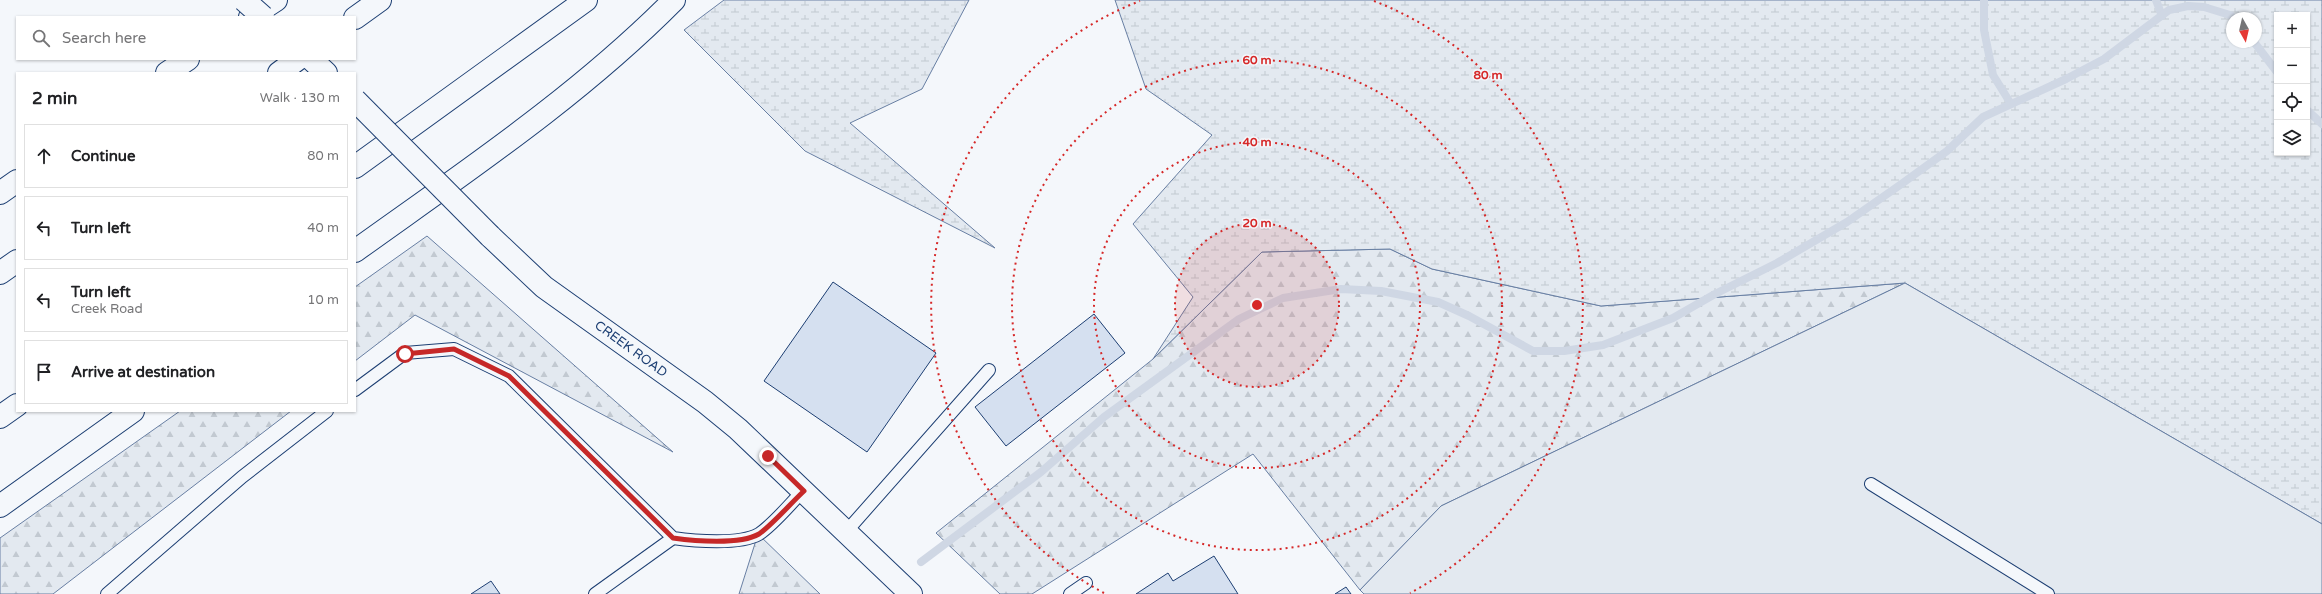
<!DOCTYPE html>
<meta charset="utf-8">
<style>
:root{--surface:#fff;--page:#f6f6f6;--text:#202124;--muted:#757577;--line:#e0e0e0}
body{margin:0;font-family:"Varela Round",sans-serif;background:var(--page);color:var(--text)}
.controls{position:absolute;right:12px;top:12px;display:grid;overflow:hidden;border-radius:0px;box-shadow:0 1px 3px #0004}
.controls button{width:36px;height:36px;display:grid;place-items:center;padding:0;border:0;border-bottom:1px solid var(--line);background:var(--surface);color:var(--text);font:20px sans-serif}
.compass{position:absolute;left:2226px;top:12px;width:36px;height:36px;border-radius:50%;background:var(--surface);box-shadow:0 1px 3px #0004;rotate:172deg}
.stop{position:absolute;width:12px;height:12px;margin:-9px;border:3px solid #c62828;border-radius:50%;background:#fff}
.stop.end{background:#c62828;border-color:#fff;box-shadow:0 1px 4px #0008}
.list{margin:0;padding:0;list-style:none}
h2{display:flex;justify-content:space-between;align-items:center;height:52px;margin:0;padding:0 16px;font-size:17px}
h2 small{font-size:13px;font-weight:400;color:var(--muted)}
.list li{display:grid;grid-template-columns:26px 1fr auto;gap:12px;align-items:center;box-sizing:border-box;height:64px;margin:0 8px 8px;padding:0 8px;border:1px solid var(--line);border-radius:0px}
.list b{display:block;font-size:15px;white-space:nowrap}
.list p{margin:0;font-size:13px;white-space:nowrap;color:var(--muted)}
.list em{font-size:13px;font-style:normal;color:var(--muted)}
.icon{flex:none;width:22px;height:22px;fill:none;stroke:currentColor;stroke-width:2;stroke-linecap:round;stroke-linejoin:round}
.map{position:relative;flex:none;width:2322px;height:594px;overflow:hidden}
.search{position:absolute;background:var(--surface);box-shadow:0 1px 3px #0004;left:16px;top:16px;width:340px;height:44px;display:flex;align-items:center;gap:10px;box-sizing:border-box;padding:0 14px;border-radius:0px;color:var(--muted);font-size:15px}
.panel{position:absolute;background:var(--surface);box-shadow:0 1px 3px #0004;left:16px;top:72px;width:340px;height:340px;border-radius:0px}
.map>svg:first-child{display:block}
.forest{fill:url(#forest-firs);stroke:#687fa3}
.wetland{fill:url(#wetland-marsh);stroke:#687fa3;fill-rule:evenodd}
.park{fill:#e3e9f0;stroke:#687fa3}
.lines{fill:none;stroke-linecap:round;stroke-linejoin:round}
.stream{stroke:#cfd7e4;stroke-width:8}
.building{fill:#d5e0f0;stroke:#1d3f73}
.service-casing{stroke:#1d3f73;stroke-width:14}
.tertiary-casing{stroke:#1d3f73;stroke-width:24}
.motorway-casing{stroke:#1d3f73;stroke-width:24}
.service{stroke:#f4f7fb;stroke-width:12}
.tertiary{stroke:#f4f7fb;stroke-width:22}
.motorway{stroke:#f4f7fb;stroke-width:22}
.tertiary-bridge-casing{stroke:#1d3f73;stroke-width:24;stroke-linecap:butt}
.tertiary-bridge{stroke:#f4f7fb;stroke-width:22}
.route{stroke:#c62828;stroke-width:5}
.ring{fill:none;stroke:#d62828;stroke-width:2;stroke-dasharray:2 4}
.labels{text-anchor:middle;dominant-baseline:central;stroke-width:3;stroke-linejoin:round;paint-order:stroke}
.street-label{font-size:13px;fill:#1d3f73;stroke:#f4f7fb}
.centre{fill:#d62828;stroke:#f4f7fb;stroke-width:2}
.ring-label{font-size:12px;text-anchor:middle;font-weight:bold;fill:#d62828;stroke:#f4f7fb;stroke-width:3;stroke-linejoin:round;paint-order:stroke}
</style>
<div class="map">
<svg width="2322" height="594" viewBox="0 0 2322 594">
<defs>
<pattern id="forest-firs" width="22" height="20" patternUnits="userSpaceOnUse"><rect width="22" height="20" fill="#e3e9f0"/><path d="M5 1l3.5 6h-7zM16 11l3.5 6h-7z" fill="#c2c9d1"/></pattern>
<pattern id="wetland-marsh" width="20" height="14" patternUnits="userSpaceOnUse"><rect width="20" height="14" fill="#e3e9f0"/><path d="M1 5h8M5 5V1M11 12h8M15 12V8" fill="none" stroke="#c2c9d1"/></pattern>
</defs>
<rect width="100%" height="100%" fill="#f4f7fb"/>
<g class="forest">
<polygon points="427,236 673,452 415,315 355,361 355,287"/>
<polygon points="1390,249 1432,269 1601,306 1905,283 1441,506 1360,590 1253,454 1032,594 1000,594 936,533 1153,359 1262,252"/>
<polygon points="180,411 291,411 53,594 0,594 0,538"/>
<polygon points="758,534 820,594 739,594"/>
</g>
<g class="wetland">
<polygon points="724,0 969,0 922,89 850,123 995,248 805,151 684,30"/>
<path d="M1115,0H2322V524L1905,283L1601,306L1432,269L1390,249L1262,252L1153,359L1193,297L1133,224L1212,135L1146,89ZM2277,15H2307V153H2277ZM2232,18H2256V42H2232Z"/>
</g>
<polygon class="park" points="1905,283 2322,524 2322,594 1364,594 1360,590 1441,506"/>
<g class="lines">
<g class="stream">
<polyline points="1984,0 1984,30 1993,75 2011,104"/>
<polyline points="2156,0 2162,16"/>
<polyline points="2254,42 2277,72"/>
<polyline points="2307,110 2322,124"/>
<polyline points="921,562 1041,472 1104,417 1239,319 1283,298 1341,289 1381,291 1438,302 1469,316 1533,351 1564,351 1603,345 1673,318 1715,294 1777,263 1847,222 1900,185 1947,151 1983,117 2066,79 2104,59 2169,10 2188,6 2204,7 2230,15 2234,18"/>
</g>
</g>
<g class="building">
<polygon points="833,282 936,353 867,452 764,381"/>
<polygon points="1094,314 1125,353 1006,446 975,407"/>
<polygon points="1214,556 1238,594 1136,594 1168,573 1173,581"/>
<polygon points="491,581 500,594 471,594"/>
<polygon points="1346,587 1351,594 1335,594"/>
</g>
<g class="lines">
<defs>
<g id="service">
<path d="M355,390L405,353L454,349L509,376L673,538C694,541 740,545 759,534C774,524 790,504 803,491"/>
<polyline points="1871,484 2048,594"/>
<polyline points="845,533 989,370"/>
<polyline points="107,594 242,477 327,411"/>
<polyline points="595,594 673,538"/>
<polyline points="1070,594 1086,583"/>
</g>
<g id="tertiary">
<polyline points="311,59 326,73"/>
<polyline points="490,236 544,287 705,402 738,429 911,594"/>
</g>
<g id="motorway">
<polyline points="250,17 276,0"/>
<polyline points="355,18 380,0"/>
<polyline points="167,73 188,59"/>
<polyline points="279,73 298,59"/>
<polyline points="355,167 586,0"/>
<polyline points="0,193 17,181"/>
<path d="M355,251C465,172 579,96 674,0"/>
<polyline points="0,273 17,261"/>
<polyline points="0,417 17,405"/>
<polyline points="0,506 133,411"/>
</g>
</defs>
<use href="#service" class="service-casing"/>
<use href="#tertiary" class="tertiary-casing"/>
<use href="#motorway" class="motorway-casing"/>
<use href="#service" class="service"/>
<use href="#tertiary" class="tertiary"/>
<use href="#motorway" class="motorway"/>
<defs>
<g id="tertiary-bridge">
<polyline points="244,0 263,17"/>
<polyline points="355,100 490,236"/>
</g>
</defs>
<use href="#tertiary-bridge" class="tertiary-bridge-casing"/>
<use href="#tertiary-bridge" class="tertiary-bridge"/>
</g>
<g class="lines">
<path class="route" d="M405,354L454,349L509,376L673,538C694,541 740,545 759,534C772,525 791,503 804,491L768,456"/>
</g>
<circle cx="1257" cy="305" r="82" fill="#d62828" fill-opacity=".12"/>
<g class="ring">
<circle cx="1257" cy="305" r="82"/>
<circle cx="1257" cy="305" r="163"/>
<circle cx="1257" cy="305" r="245"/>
<path d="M1104 593A326 326 0 0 1 1140 1M1374 1A326 326 0 0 1 1410 593"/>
</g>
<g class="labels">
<g class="street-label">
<text transform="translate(631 349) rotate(36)">CREEK ROAD</text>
</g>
</g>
<circle cx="1257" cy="305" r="6" class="centre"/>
<g class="ring-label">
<text x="1257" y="64">60 m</text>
<text x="1488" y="79">80 m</text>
<text x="1257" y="146">40 m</text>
<text x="1257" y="227">20 m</text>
</g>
</svg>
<div class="controls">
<button>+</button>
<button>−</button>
<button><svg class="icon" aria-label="locate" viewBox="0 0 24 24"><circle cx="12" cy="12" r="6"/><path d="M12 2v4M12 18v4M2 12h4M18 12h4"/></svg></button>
<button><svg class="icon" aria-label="layers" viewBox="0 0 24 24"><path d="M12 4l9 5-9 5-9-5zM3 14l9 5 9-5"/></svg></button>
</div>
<svg class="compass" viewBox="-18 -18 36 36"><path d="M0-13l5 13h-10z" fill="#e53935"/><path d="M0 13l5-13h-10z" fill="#757577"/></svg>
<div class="stop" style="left:405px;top:354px"></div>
<div class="stop end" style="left:768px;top:456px"></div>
<div class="search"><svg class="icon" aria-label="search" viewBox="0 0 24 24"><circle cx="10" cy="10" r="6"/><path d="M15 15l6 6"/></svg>Search here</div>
<section class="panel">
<h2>2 min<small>Walk · 130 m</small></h2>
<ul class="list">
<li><svg class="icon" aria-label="ahead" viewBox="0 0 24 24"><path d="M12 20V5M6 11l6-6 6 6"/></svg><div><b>Continue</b></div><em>80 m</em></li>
<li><svg class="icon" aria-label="left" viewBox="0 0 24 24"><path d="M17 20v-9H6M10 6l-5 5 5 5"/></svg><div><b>Turn left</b></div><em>40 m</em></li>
<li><svg class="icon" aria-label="left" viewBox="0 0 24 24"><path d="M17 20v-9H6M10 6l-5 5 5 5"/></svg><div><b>Turn left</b><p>Creek Road</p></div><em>10 m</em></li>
<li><svg class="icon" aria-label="arrive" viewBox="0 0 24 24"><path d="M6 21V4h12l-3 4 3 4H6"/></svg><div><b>Arrive at destination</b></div></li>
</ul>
</section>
</div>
